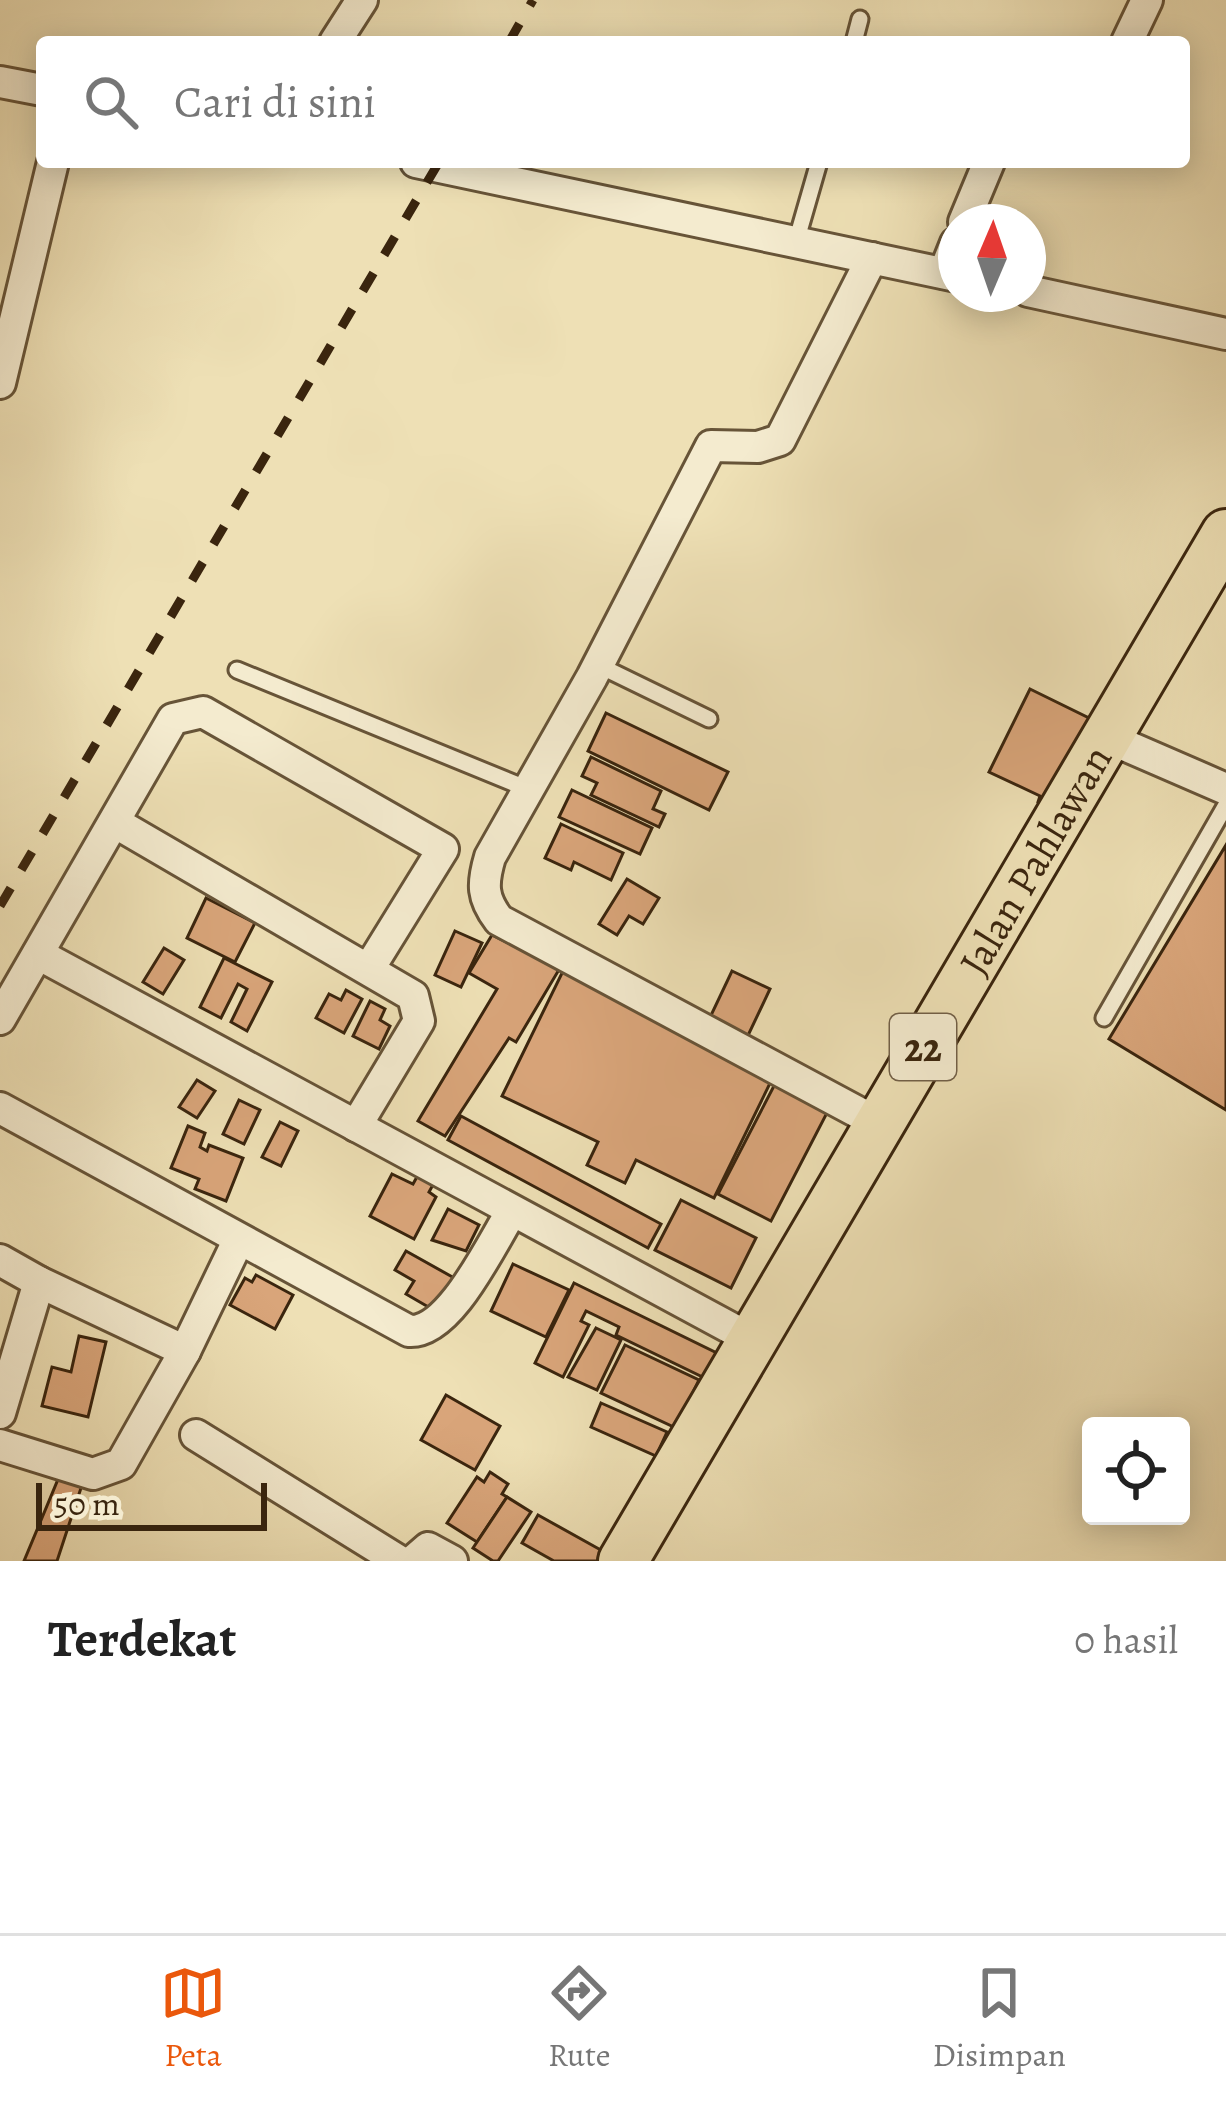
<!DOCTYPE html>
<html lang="id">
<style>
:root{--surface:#fff;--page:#f2f2f2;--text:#222;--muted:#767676;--line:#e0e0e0;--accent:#ea580c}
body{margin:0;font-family:Alegreya,serif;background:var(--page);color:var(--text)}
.controls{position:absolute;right:36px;bottom:36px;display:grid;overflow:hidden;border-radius:12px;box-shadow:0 6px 30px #0003}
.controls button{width:108px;height:108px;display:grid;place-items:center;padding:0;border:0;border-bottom:3px solid var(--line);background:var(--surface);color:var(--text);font:60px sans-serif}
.compass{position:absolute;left:938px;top:204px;width:108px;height:108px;border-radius:50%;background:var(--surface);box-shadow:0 6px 30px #0003;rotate:2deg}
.scale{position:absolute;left:36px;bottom:30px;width:231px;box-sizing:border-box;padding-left:12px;border:6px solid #3a250e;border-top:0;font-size:33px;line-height:42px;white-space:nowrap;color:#3a250e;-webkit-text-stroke:9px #f4ebcf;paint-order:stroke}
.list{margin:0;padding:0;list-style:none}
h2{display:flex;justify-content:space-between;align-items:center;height:156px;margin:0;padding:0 48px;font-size:51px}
h2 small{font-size:39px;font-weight:400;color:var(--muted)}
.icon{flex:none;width:66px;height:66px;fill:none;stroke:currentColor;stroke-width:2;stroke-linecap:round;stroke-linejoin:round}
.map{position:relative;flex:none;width:1226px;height:1561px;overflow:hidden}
.search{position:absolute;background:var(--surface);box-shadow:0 6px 30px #0003;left:36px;right:36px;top:36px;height:132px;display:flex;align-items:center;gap:30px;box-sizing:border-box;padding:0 42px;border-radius:12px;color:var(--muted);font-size:45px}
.sheet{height:372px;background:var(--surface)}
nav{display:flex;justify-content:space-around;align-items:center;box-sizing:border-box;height:168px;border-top:3px solid var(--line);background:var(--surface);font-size:33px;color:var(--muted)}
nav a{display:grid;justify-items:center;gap:6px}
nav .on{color:var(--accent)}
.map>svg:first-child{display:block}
.building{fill:#d9a57a;stroke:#3a250e;stroke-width:3}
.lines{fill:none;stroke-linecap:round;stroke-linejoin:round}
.service-casing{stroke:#675438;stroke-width:21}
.minor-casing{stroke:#675438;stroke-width:36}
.trunk-casing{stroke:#3a250e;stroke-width:54}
.service{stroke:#f4ebcf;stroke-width:15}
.minor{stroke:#f4ebcf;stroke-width:30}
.trunk{stroke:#eee0b5;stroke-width:48}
.rail{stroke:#3a250e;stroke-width:9;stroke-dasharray:21 21;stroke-linecap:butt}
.labels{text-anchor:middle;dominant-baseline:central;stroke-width:9;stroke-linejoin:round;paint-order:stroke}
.shield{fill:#f4ebcf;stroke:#726048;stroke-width:3}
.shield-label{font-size:39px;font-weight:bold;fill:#3a250e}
.street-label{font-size:42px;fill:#3a250e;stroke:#f4ebcf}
</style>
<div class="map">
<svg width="1226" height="1561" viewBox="0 0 1226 1561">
<rect width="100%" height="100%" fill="#eee0b5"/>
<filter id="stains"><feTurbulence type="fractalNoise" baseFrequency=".00167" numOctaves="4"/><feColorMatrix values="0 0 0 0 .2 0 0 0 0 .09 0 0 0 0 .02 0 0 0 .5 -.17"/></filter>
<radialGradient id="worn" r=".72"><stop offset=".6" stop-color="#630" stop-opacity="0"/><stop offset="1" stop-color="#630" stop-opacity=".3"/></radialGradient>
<g class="building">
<polygon points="1030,689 1091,719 1053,810 1038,802 1040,796 989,772"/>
<polygon points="606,713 728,772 709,810 588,751"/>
<polygon points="591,757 661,791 653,809 665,814 659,827 591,795 597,783 582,776"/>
<polygon points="572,790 652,828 640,854 559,817"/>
<polygon points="561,824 623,853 611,880 574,862 571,870 545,858"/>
<polygon points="1226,845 1226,1110 1109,1039"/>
<polygon points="627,879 659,898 643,924 629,916 617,935 599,924"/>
<polygon points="206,898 255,923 235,962 187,938"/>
<polygon points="455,931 482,943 461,987 435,975"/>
<polygon points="492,935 560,968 516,1042 509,1038 445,1136 418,1121 497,989 469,973"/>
<polygon points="164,948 184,960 163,994 143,982"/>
<polygon points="224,958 272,982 247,1031 231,1022 247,989 238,984 221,1018 200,1007"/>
<polygon points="564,969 776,1071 714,1198 636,1160 625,1183 587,1165 598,1142 502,1096"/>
<polygon points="732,971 770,989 743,1046 705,1028"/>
<polygon points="346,990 362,999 344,1033 316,1018 329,994 341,1000"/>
<polygon points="370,1001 385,1009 380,1020 390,1026 379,1049 353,1036"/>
<polygon points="197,1080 215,1091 197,1118 179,1107"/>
<polygon points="776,1082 829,1109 771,1221 718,1194"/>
<polygon points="239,1100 260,1110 244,1144 223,1134"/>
<polygon points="461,1116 661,1224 648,1248 448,1140"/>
<polygon points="280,1122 298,1131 281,1166 262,1157"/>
<polygon points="188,1126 205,1133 200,1147 207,1151 209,1145 243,1158 226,1201 195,1189 199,1179 171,1168"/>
<polygon points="392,1174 413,1184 418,1175 434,1183 429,1192 436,1197 414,1239 370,1216"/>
<polygon points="681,1200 756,1238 731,1288 655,1250"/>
<polygon points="448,1209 479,1225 466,1251 432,1240"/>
<polygon points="406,1251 456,1279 437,1312 406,1294 414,1281 395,1270"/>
<polygon points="513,1264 569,1290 546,1337 491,1311"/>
<polygon points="256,1275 293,1295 275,1329 230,1305 245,1278 252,1282"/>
<polygon points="574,1283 727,1358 715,1383 616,1335 619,1327 586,1311 581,1321 589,1325 563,1377 535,1363"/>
<polygon points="596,1328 621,1340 597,1390 568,1377"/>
<polygon points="79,1336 106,1342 88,1417 42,1406 52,1367 71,1372"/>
<polygon points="625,1345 699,1380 676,1428 601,1393"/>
<polygon points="446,1395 500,1426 475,1470 421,1440"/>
<polygon points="601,1403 667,1432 656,1456 591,1427"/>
<polygon points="490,1472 508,1484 502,1494 507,1497 477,1542 447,1523 477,1477 484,1482"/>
<polygon points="59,1477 82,1485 57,1561 24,1561"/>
<polygon points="507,1497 531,1512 498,1561 493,1561 473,1548"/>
<polygon points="538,1515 608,1554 604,1561 554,1561 522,1543"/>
</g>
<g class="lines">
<defs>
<g id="service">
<polyline points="854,42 860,19"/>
<polyline points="796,242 819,162"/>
<polyline points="598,665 709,719"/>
<polyline points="237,670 528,789"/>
<polyline points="1104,1018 1226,805"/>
</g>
<g id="minor">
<polyline points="335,42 362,0"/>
<polyline points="1127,42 1147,0"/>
<polyline points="0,82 42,90"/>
<polyline points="416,162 956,276"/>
<polyline points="964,222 989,162"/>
<path d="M872,258L780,440L758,447L711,446L592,677L490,857C482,884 482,898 499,920L878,1123"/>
<polyline points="944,273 956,243"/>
<polyline points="1028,291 1226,334"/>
<polyline points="0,383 53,162"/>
<polyline points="1106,737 1226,789"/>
<polyline points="116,823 413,996 419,1021 356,1126"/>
<polyline points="38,954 751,1339"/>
<polyline points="0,1019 173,719 203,712 443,849 370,967"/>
<path d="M0,1108L409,1331C450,1334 491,1244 512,1211"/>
<polyline points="0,1260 39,1282 0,1413"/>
<polyline points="39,1282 185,1351"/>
<polyline points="196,1435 399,1561"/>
<polyline points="0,1445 93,1474 121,1464 185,1351 238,1241"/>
<polyline points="413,1561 428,1548 452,1561"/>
</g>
<g id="trunk">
<path id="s1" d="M623,1561L1226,534"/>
</g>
</defs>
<use href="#service" class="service-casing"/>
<use href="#minor" class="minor-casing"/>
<use href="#trunk" class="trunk-casing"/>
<use href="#service" class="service"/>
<use href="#minor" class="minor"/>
<use href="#trunk" class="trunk"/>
<g class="rail">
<polyline points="509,42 533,0"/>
<polyline points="0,906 439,162"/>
</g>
</g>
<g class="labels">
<rect class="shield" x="890" y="1014" width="66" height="66" rx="9"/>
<g class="shield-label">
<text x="923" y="1047">22</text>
</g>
<g class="street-label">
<text stroke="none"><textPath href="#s1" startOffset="813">Jalan Pahlawan</textPath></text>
</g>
</g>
<rect width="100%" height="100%" filter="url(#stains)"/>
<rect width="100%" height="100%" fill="url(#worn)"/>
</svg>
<div class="controls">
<button><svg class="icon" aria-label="locate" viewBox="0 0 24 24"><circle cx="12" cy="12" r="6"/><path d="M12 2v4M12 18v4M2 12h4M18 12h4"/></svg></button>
</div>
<svg class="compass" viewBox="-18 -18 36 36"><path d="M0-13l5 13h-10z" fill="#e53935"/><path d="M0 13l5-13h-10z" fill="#767676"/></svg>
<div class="scale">50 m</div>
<div class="search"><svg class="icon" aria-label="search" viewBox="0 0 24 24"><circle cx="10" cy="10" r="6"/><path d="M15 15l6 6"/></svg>Cari di sini</div>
</div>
<section class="sheet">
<h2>Terdekat<small>0 hasil</small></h2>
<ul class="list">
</ul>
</section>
<nav>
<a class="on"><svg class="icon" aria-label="map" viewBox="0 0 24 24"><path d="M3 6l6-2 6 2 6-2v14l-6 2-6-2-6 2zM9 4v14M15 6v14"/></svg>Peta</a>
<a><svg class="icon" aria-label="directions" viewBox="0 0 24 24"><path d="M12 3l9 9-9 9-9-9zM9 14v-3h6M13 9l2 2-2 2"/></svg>Rute</a>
<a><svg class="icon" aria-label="saved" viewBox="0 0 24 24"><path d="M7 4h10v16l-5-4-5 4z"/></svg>Disimpan</a>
</nav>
